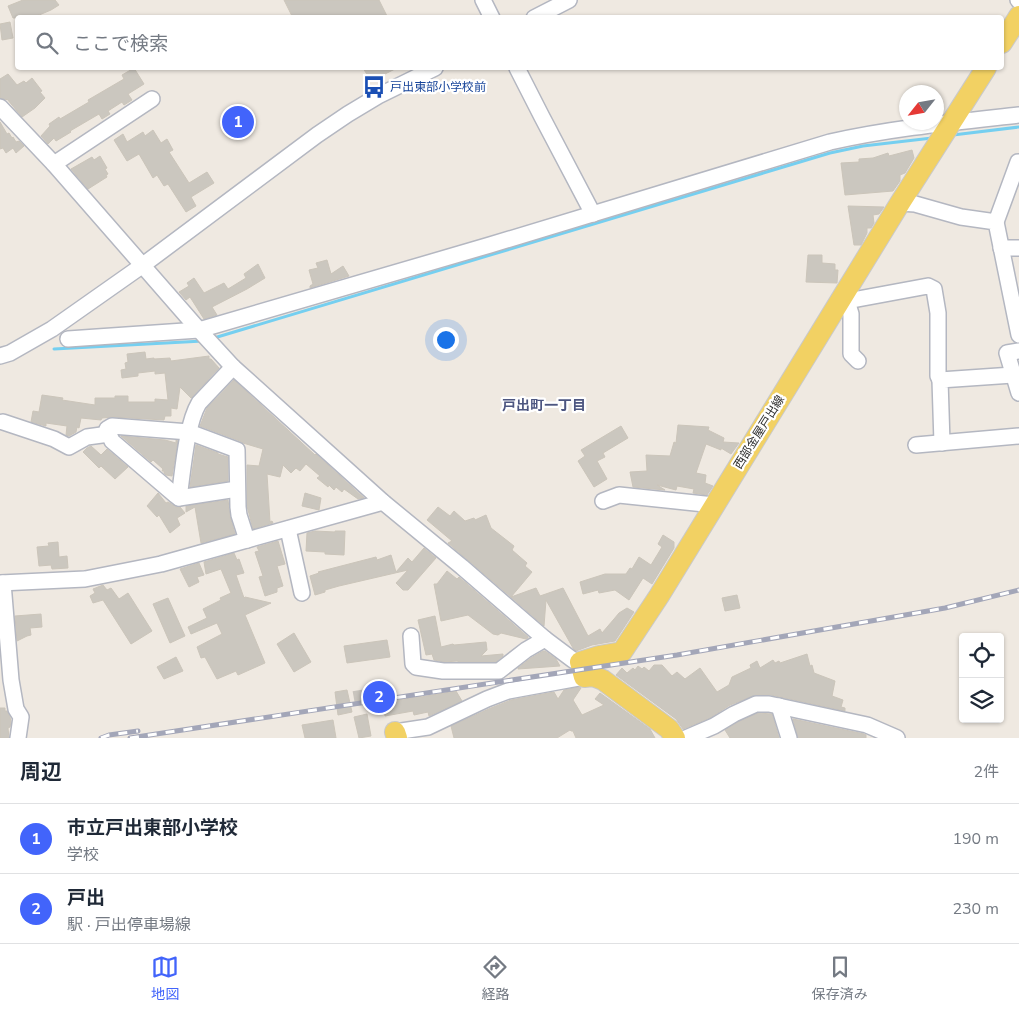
<!DOCTYPE html>
<html lang="ja">
<meta charset="utf-8">
<style>
:root{--surface:#fff;--page:#f2f2f3;--text:#1f2937;--muted:#747a83;--line:#e0e1e3;--accent:#4264fb}
body{margin:0;font-family:"Nunito Sans","Noto Sans JP",sans-serif;background:var(--page);color:var(--text)}
.controls{position:absolute;right:15px;bottom:15px;display:grid;overflow:hidden;border-radius:5px;box-shadow:0 1px 4px #0004}
.controls button{width:45px;height:45px;display:grid;place-items:center;padding:0;border:0;border-bottom:1px solid var(--line);background:var(--surface);color:var(--text);font:25px sans-serif}
.compass{position:absolute;left:899px;top:85px;width:45px;height:45px;border-radius:50%;background:var(--surface);box-shadow:0 1px 4px #0004;rotate:239deg}
.you{position:absolute;left:445px;top:339px;width:18px;height:18px;margin:-12px;border:4px solid #fff;border-radius:50%;background:#1a73e8;box-shadow:0 0 0 8px #1a73e833}
.badge{display:grid;place-items:center;width:32px;height:32px;border-radius:50%;background:var(--accent);color:#fff;font-size:16px;font-weight:700}
.pin{position:absolute;translate:-50% -50%;border:2px solid #fff;box-shadow:0 1px 5px #0006}
.list{margin:0;padding:0;list-style:none}
h2{display:flex;justify-content:space-between;align-items:center;height:65px;margin:0;padding:0 20px;font-size:21px}
h2 small{font-size:16px;font-weight:400;color:var(--muted)}
.list li{display:grid;grid-template-columns:32px 1fr auto;gap:15px;align-items:center;box-sizing:border-box;height:70px;padding:0 20px;border-top:1px solid var(--line)}
.list b{display:block;font-size:19px;white-space:nowrap}
.list p{margin:0;font-size:16px;white-space:nowrap;color:var(--muted)}
.list em{font-size:16px;font-style:normal;color:var(--muted)}
.icon{flex:none;width:28px;height:28px;fill:none;stroke:currentColor;stroke-width:2;stroke-linecap:round;stroke-linejoin:round}
.map{position:relative;flex:none;width:1019px;height:738px;overflow:hidden}
.search{position:absolute;background:var(--surface);box-shadow:0 1px 4px #0004;left:15px;right:15px;top:15px;height:55px;display:flex;align-items:center;gap:12px;box-sizing:border-box;padding:0 18px;border-radius:5px;color:var(--muted);font-size:19px}
.sheet{height:205px;background:var(--surface)}
nav{display:flex;justify-content:space-around;align-items:center;box-sizing:border-box;height:70px;border-top:1px solid var(--line);background:var(--surface);font-size:14px;color:var(--muted)}
nav a{display:grid;justify-items:center;gap:2px}
nav .on{color:var(--accent)}
.map>svg:first-child{display:block}
.lines{fill:none;stroke-linecap:round;stroke-linejoin:round}
.stream{stroke:#75cff0;stroke-width:3}
.building{fill:#cbc7bf;stroke:#cbc5ba}
.minor-tunnel{stroke:#c8c4bd;stroke-width:15;stroke-dasharray:15 8;stroke-linecap:butt}
.minor-casing{stroke:#b4b7c1;stroke-width:18}
.major-casing{stroke:#c9c9c9;stroke-width:22}
.minor{stroke:#fff;stroke-width:15}
.major{stroke:#f2d163;stroke-width:20}
.rail-casing{stroke:#a3a6b8;stroke-width:5}
.rail{stroke:#fff;stroke-width:3;stroke-dasharray:9;stroke-linecap:butt}
.labels{text-anchor:middle;dominant-baseline:central;stroke-width:4.5;stroke-linejoin:round;paint-order:stroke}
.transit-label{font-size:12px;fill:#164399;stroke:#fff;text-anchor:start}
.street-label{font-size:12px;fill:#2e2e2e;stroke:#fff}
.neighbourhood-label{font-size:14px;font-weight:bold;fill:#4d5680;stroke:#fff}
</style>
<div class="map">
<svg width="1019" height="738" viewBox="0 0 1019 738">
<rect width="100%" height="100%" fill="#efe9e1"/>
<g class="lines">
<g class="stream">
<polyline points="953,135 1019,127"/>
<polyline points="214,338 830,153 863,146 932,138"/>
<polyline points="54,349 203,341"/>
</g>
</g>
<g class="building">
<polygon points="23,0 55,0 59,5 51,10 32,18 13,18 8,6"/>
<polygon points="284,0 379,0 388,18 293,18"/>
<polygon points="10,22 13,38 2,40 0,24"/>
<polygon points="134,68 144,84 128,94 132,100 124,105 122,102 108,111 110,114 102,119 99,114 70,131 71,132 56,141 54,138 48,144 41,136 50,126 49,124 59,117 60,119 89,102 88,100 124,79 122,75"/>
<polygon points="363,68 397,68 371,81"/>
<polygon points="8,74 17,85 24,81 26,83 32,78 42,91 40,92 45,98 35,108 22,117 7,99 6,100 0,98 0,79"/>
<polygon points="0,122 7,134 9,133 12,138 13,137 16,142 19,141 24,146 16,153 13,148 6,153 3,148 0,149"/>
<polygon points="153,130 161,143 167,139 173,150 169,152 189,183 207,172 214,183 191,197 196,206 186,212 168,184 164,186 157,175 153,178 139,154 127,161 114,140 123,134 127,142 143,132 145,136"/>
<polygon points="912,150 914,158 905,173 900,175 900,181 893,191 845,195 841,163 859,162 859,159 873,158 888,153 889,156"/>
<polygon points="100,156 107,168 105,169 108,174 106,175 107,177 88,189 71,169 92,157 94,160"/>
<polygon points="848,206 884,207 879,214 873,215 874,223 871,228 867,228 867,233 861,245 854,245"/>
<polygon points="808,255 822,255 822,263 835,264 835,270 838,270 837,283 806,282"/>
<polygon points="327,260 331,274 343,266 349,276 310,288 310,286 313,284 309,270 318,268 316,263"/>
<polygon points="258,264 265,278 247,289 212,307 217,315 204,319 190,297 186,300 179,292 189,286 187,283 194,278 204,293 224,283 228,289 246,278 244,274"/>
<polygon points="145,352 146,359 154,358 154,359 170,358 171,361 209,356 209,359 211,359 219,368 191,398 180,387 177,409 171,408 171,416 165,416 164,420 113,417 102,418 101,420 81,418 79,428 77,427 76,432 69,436 66,435 67,426 46,423 46,426 31,422 33,411 39,412 42,395 63,398 62,400 95,405 95,398 115,398 115,396 128,396 128,402 155,402 155,399 168,400 165,373 155,374 155,371 138,373 138,376 122,378 121,370 126,369 125,363 128,362 127,354"/>
<polygon points="234,380 315,455 316,454 364,498 358,499 344,489 342,492 336,487 334,490 329,485 328,487 317,478 320,476 306,464 300,471 296,468 291,473 283,465 280,477 267,474 270,522 272,521 273,523 253,529 247,506 247,465 259,466 263,449 243,443 240,441 200,426 207,408"/>
<polygon points="678,425 709,427 708,430 724,438 723,442 739,443 731,454 721,448 721,450 706,444 696,473 706,475 705,483 713,486 707,495 693,493 694,489 677,486 676,490 657,485 665,490 633,487 630,472 647,471 646,455 670,456 674,442 676,443"/>
<polygon points="621,426 628,438 603,453 605,457 597,461 607,479 594,487 578,461 585,456 581,450"/>
<polygon points="121,436 165,440 176,443 176,440 178,441 172,476 166,475 164,473 164,471 162,471 163,469 153,460 151,462"/>
<polygon points="196,445 218,453 218,454 228,457 228,481 190,487"/>
<polygon points="91,446 101,455 107,449 128,467 115,479 101,466 99,468 83,452 87,448"/>
<polygon points="158,493 166,503 168,502 176,507 180,507 185,513 177,518 180,525 170,533 159,515 157,517 147,506"/>
<polygon points="305,493 321,498 319,510 302,506"/>
<polygon points="228,500 230,516 235,534 201,543 195,507 186,512 186,506"/>
<polygon points="438,507 450,516 454,511 465,521 474,518 475,520 486,515 491,528 514,546 512,550 527,563 525,566 532,572 511,597 448,543 452,541 427,520"/>
<polygon points="315,531 335,532 335,531 345,531 344,555 325,554 325,552 306,551 307,533"/>
<polygon points="663,535 674,542 674,548 652,584 643,578 629,600 615,590 599,593 598,590 583,594 580,582 605,574 626,574 630,568 632,569 639,557 651,565 662,547 658,544"/>
<polygon points="278,541 285,564 277,566 283,586 277,588 277,592 265,596 259,577 263,576 255,552 259,551 257,547"/>
<polygon points="58,542 59,557 67,556 68,568 52,569 51,565 39,566 37,547 49,546 48,543"/>
<polygon points="424,548 436,558 408,590 403,590 396,583 408,570 339,586 325,590 325,592 315,595 310,576 319,573 318,572 376,557 377,560 391,555 396,572 408,558 412,562"/>
<polygon points="234,553 237,560 239,559 244,573 236,575 244,598 245,597 271,603 245,615 265,663 238,675 236,671 217,679 205,657 201,658 197,647 222,634 217,623 191,634 188,627 207,618 203,609 221,600 220,598 231,593 221,569 206,574 204,562"/>
<polygon points="199,563 204,575 197,577 199,582 189,587 180,569"/>
<polygon points="447,571 457,579 459,577 528,637 528,638 526,639 501,633 498,635 493,634 468,615 441,621 434,584 437,584"/>
<polygon points="103,585 107,590 111,588 119,599 128,593 152,631 131,644 103,600 93,603 90,596 95,593 93,589"/>
<polygon points="536,588 540,596 563,588 588,636 600,629 602,633 614,619 619,613 627,608 634,612 615,641 592,645 576,651 573,648 546,600 544,626 511,597"/>
<polygon points="737,595 740,608 725,611 722,598"/>
<polygon points="168,598 185,636 170,643 153,604"/>
<polygon points="41,614 42,627 30,628 31,635 27,636 17,641 15,616"/>
<polygon points="435,616 441,647 453,644 454,645 486,642 487,650 481,656 503,654 503,656 496,662 458,662 458,661 444,662 434,660 432,654 426,655 418,620"/>
<polygon points="294,633 311,662 294,672 277,644"/>
<polygon points="387,640 390,657 347,663 344,646"/>
<polygon points="543,651 545,651 556,659 560,666 518,669 518,668 531,658"/>
<polygon points="807,654 810,666 812,665 814,673 835,681 832,696 843,700 841,707 845,708 845,711 771,695 756,695 730,705 710,718 683,729 676,719 616,675 622,668 627,673 633,668 635,670 638,666 642,669 644,667 649,671 654,665 662,665 672,676 677,672 685,679 700,668 717,692 729,685 732,677 751,668 750,665 757,661 760,668 773,660 775,663 779,661 780,663"/>
<polygon points="176,657 183,671 164,679 157,667"/>
<polygon points="579,687 581,688 573,700 582,715 604,705 595,699 600,693 650,729 655,738 576,738 573,731 571,731 570,730 557,738 454,738 451,726 491,708 511,700 554,692 558,699 564,690"/>
<polygon points="347,690 352,712 338,715 335,692"/>
<polygon points="456,691 462,701 429,716 428,712 414,715 413,711 385,716 383,703 421,696 421,697"/>
<polygon points="0,708 5,708 5,711 7,711 10,717 11,722 10,727 8,728 9,738 0,738"/>
<polygon points="758,713 772,714 779,738 730,738 725,730 738,722"/>
<polygon points="367,714 371,736 359,738 354,717"/>
<polygon points="793,719 864,734 866,735 866,738 798,738"/>
<polygon points="333,720 336,738 305,738 302,725"/>
</g>
<g class="lines">
<polyline class="minor-tunnel" points="360,690 364,712"/>
<defs>
<g id="minor">
<polyline points="483,0 492,18"/>
<polyline points="1018,0 1019,1"/>
<polyline points="534,18 569,0"/>
<polyline points="517,68 542,117 593,214"/>
<polyline points="0,107 54,164 199,330 233,367 383,502 462,567 545,639 573,660 580,662"/>
<polyline points="54,164 152,99"/>
<polyline points="900,203 915,204 961,217 996,222 1019,335"/>
<polyline points="996,222 1018,162 1019,162"/>
<polyline points="1001,248 1019,248"/>
<polyline points="842,297 847,301 928,286 934,289 938,313 938,376 940,380"/>
<polyline points="847,301 851,314 851,354 858,361"/>
<path d="M68,339L199,330L490,245L830,142C892,128 956,122 1019,115"/>
<polyline points="1019,351 1007,353 1019,393"/>
<polyline points="0,356 10,353 52,329 143,265 317,135 348,114 378,96 435,68"/>
<polyline points="3,422 54,439 69,447 87,437 109,434"/>
<polyline points="942,443 940,380 1013,375"/>
<polyline points="916,445 1019,436"/>
<polyline points="237,489 179,498 175,495 112,441 107,429 112,426 189,432 237,450 238,507 239,515 247,540"/>
<path d="M179,498C183,471 186,425 199,403L233,367"/>
<polyline points="603,501 619,495 714,505"/>
<polyline points="288,529 302,593"/>
<polyline points="0,583 85,579 161,564 383,502"/>
<polyline points="3,583 11,680 16,709 21,717 18,738"/>
<polyline points="411,636 413,664 416,667 443,671 499,671 526,650 545,639"/>
<polyline points="779,706 789,738"/>
<polyline points="395,732 428,727 487,699 508,691 584,677"/>
<polyline points="686,738 714,726 734,714 756,704 769,704 867,725 897,738"/>
</g>
<g id="major">
<polyline points="1002,43 1019,16"/>
<polyline points="395,732 397,738"/>
<polyline points="675,738 669,729 603,680 593,676 584,677 580,662 599,656 622,652 659,596 900,203 986,68"/>
</g>
</defs>
<use href="#minor" class="minor-casing"/>
<use href="#major" class="major-casing"/>
<use href="#minor" class="minor"/>
<use href="#major" class="major"/>
<defs>
<g id="rail">
<polyline points="101,738 109,735 138,731"/>
<polyline points="130,738 677,655 945,608 1019,590"/>
</g>
</defs>
<use href="#rail" class="rail-casing"/>
<use href="#rail" class="rail"/>
</g>
<defs>
<symbol id="bus-bare" viewBox="-9 -9 18 18"><path d="M-5-6H5V4H4V6H2V4H-2V6H-4V4H-5ZM-3.5-4V0h7V-4ZM-3.5 1.2v1.5H-2V1.2ZM2 1.2v1.5H3.5V1.2Z" fill="#1a4fb4" stroke="#fff" stroke-width="2.5" paint-order="stroke"/></symbol>
</defs>
<g fill-rule="evenodd">
<use href="#bus-bare" x="358" y="71" width="32" height="32"/>
</g>
<g class="labels">
<g class="transit-label">
<text x="390" y="87">戸出東部小学校前</text>
</g>
<g class="street-label">
<text transform="translate(759 432) rotate(-58)">西部金屋戸出線</text>
</g>
<g class="neighbourhood-label">
<text x="544" y="405">戸出町一丁目</text>
</g>
</g>
</svg>
<div class="controls">
<button><svg class="icon" aria-label="locate" viewBox="0 0 24 24"><circle cx="12" cy="12" r="6"/><path d="M12 2v4M12 18v4M2 12h4M18 12h4"/></svg></button>
<button><svg class="icon" aria-label="layers" viewBox="0 0 24 24"><path d="M12 4l9 5-9 5-9-5zM3 14l9 5 9-5"/></svg></button>
</div>
<svg class="compass" viewBox="-18 -18 36 36"><path d="M0-13l5 13h-10z" fill="#e53935"/><path d="M0 13l5-13h-10z" fill="#747a83"/></svg>
<div class="you"></div>
<div class="pin badge" style="left:238px;top:122px">1</div>
<div class="pin badge" style="left:379px;top:697px">2</div>
<div class="search"><svg class="icon" aria-label="search" viewBox="0 0 24 24"><circle cx="10" cy="10" r="6"/><path d="M15 15l6 6"/></svg>ここで検索</div>
</div>
<section class="sheet">
<h2>周辺<small>2件</small></h2>
<ul class="list">
<li><span class="badge">1</span><div><b>市立戸出東部小学校</b><p>学校</p></div><em>190 m</em></li>
<li><span class="badge">2</span><div><b>戸出</b><p>駅 · 戸出停車場線</p></div><em>230 m</em></li>
</ul>
</section>
<nav>
<a class="on"><svg class="icon" aria-label="map" viewBox="0 0 24 24"><path d="M3 6l6-2 6 2 6-2v14l-6 2-6-2-6 2zM9 4v14M15 6v14"/></svg>地図</a>
<a><svg class="icon" aria-label="directions" viewBox="0 0 24 24"><path d="M12 3l9 9-9 9-9-9zM9 14v-3h6M13 9l2 2-2 2"/></svg>経路</a>
<a><svg class="icon" aria-label="saved" viewBox="0 0 24 24"><path d="M7 4h10v16l-5-4-5 4z"/></svg>保存済み</a>
</nav>
